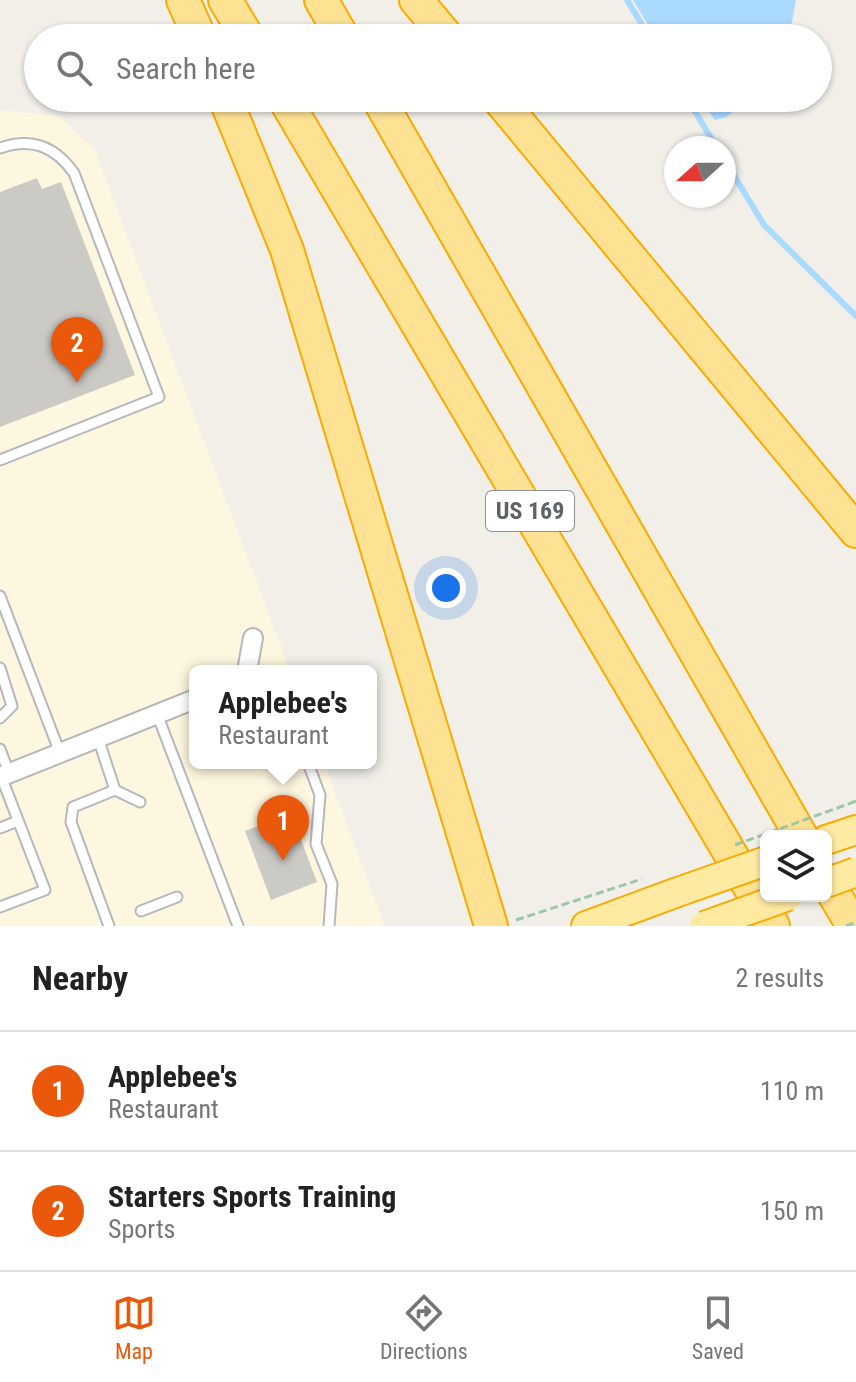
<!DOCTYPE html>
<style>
:root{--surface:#fff;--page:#f2f2f2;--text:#222;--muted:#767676;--line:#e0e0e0;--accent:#ea580c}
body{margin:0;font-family:"Roboto Condensed",sans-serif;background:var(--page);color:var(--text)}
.controls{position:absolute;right:24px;bottom:24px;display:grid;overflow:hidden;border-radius:12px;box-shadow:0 2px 6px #0004}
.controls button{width:72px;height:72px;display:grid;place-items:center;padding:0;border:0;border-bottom:2px solid var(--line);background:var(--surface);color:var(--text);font:40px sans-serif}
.compass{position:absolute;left:664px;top:136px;width:72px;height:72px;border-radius:50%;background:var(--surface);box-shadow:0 2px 6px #0004;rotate:249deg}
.you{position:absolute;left:446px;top:588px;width:28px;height:28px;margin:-20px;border:6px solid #fff;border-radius:50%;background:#1a73e8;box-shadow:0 0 0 12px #1a73e833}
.badge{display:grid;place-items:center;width:52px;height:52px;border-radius:50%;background:var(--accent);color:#fff;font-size:26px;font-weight:700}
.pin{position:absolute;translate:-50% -66px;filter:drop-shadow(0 2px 4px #0008)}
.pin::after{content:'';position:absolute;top:42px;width:28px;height:24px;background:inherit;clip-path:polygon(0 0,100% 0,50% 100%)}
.popup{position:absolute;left:189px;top:665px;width:188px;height:104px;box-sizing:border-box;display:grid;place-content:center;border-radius:12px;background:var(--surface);filter:drop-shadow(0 2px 6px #0005);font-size:26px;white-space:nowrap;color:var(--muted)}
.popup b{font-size:30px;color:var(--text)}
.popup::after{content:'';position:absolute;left:50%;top:100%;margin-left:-16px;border:16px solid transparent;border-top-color:var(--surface)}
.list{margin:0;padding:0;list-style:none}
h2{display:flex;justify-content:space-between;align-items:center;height:104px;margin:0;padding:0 32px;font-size:34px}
h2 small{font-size:26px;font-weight:400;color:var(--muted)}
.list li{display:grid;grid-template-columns:52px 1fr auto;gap:24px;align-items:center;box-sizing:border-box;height:120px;padding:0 32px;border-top:2px solid var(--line)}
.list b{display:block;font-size:30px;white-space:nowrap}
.list p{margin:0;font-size:26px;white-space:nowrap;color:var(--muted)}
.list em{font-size:26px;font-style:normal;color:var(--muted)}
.icon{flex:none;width:44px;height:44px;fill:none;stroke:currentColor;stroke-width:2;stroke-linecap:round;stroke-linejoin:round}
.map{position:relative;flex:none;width:856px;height:926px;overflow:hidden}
.search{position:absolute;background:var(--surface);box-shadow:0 2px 6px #0004;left:24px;right:24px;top:24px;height:88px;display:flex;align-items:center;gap:20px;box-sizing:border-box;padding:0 28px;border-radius:44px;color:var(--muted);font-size:30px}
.sheet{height:344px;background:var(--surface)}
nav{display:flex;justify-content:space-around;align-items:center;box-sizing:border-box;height:112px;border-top:2px solid var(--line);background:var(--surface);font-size:22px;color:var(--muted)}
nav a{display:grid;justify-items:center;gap:4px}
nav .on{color:var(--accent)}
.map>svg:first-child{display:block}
.commercial{fill:#fef7e0}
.water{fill:#aadaff}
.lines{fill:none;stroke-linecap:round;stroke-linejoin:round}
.stream{stroke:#aadaff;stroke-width:6}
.building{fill:#cccac5}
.service-casing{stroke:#b5b8bc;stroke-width:13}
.minor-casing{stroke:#b5b8bc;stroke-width:22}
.trunk-casing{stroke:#f9ab00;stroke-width:32}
.motorway-casing{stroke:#f9ab00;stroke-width:36}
.path{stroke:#9cc7a9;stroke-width:3;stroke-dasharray:8 4;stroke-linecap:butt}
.service{stroke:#fff;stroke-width:9}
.minor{stroke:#fff;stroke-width:18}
.trunk{stroke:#feeaa1;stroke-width:28}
.motorway{stroke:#fde293;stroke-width:32}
.trunk-bridge-casing{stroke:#f9ab00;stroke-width:32;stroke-linecap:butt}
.path-bridge{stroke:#9cc7a9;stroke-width:3;stroke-dasharray:8 4;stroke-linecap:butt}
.trunk-bridge{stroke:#feeaa1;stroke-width:28}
.labels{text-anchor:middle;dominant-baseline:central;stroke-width:7;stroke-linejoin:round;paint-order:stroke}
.shield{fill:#fff;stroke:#8f9295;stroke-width:2}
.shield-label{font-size:24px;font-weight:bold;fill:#5f6368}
</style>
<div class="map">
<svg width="856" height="926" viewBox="0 0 856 926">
<rect width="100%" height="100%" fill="#f1efe8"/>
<polygon class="commercial" points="0,110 59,116 95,150 290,671 195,671 195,763 324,763 385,926 0,926"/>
<g class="water">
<polygon points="633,0 796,0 789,38 656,38"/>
<polygon points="700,98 752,98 726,117 715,120"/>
</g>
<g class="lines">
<g class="stream">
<polyline points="627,0 650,38"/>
<polyline points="687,98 717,148"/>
<polyline points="724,159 764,225 856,316"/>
</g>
</g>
<g class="building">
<polygon points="37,178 42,189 61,182 135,375 0,427 0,192"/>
<polygon points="272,821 279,840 298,832 317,882 271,900 245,831"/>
</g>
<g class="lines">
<defs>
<g id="service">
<path d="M0,148C31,137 55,146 74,173L159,397L0,460"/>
<polyline points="0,596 60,753"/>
<polyline points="0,668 12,706 0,718"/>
<polyline points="157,714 238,926"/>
<polyline points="98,738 115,790 73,807 71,822 109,926"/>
<polyline points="0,749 9,773"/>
<polyline points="308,763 320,795 316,844 332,884 329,926"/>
<polyline points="115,790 140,802"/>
<polyline points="0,828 18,821"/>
<polyline points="0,907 45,890 1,776"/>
<polyline points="141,911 177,897"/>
</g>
<g id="minor">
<polyline points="247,671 253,638"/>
<polyline points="0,777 195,699"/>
</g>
<g id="trunk">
<polyline points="826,840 856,830"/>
<polyline points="586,926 675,893"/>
</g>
<g id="motorway">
<polyline points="183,0 200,38"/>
<polyline points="225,0 248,38"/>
<polyline points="321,0 343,38"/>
<polyline points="416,0 448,38"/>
<polyline points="225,98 287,250 491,926"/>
<polyline points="284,98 773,926"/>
<polyline points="378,98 801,836"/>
<polyline points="498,98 856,531"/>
<polyline points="826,880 853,926"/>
</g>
</defs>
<use href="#service" class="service-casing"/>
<use href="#minor" class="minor-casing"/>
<use href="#trunk" class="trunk-casing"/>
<use href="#motorway" class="motorway-casing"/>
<g class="path">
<polyline points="851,803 856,801"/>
<polyline points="516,920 642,879"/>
</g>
<use href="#service" class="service"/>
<use href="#minor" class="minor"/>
<use href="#trunk" class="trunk"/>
<use href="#motorway" class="motorway"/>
<defs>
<g id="trunk-bridge">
<polyline points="826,883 856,872"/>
<polyline points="675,893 766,861"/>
<polyline points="704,926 788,896"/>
</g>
</defs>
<use href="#trunk-bridge" class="trunk-bridge-casing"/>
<g class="path-bridge">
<polyline points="735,845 851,803"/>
<polyline points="846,926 856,922"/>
</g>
<use href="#trunk-bridge" class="trunk-bridge"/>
</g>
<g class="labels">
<rect class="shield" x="486" y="491" width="88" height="40" rx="6"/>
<g class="shield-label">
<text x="530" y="511">US 169</text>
</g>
</g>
</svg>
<div class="controls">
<button><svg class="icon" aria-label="layers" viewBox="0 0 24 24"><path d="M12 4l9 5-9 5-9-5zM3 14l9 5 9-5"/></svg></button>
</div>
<svg class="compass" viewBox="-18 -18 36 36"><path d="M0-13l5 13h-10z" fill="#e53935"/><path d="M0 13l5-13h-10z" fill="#767676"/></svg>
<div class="you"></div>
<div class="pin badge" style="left:283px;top:861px">1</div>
<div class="popup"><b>Applebee's</b>Restaurant</div>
<div class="pin badge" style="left:77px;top:383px">2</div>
<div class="search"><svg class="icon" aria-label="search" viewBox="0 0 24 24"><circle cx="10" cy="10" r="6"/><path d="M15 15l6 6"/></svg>Search here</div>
</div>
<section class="sheet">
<h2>Nearby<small>2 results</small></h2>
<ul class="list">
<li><span class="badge">1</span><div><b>Applebee's</b><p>Restaurant</p></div><em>110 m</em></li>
<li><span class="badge">2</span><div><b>Starters Sports Training</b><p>Sports</p></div><em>150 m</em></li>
</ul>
</section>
<nav>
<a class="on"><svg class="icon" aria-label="map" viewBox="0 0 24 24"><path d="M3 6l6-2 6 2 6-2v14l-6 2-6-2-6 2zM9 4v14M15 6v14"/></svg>Map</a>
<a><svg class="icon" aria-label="directions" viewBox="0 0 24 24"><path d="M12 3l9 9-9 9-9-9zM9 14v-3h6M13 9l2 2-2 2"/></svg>Directions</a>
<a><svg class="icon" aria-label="saved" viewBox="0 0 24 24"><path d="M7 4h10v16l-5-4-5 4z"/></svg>Saved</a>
</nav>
